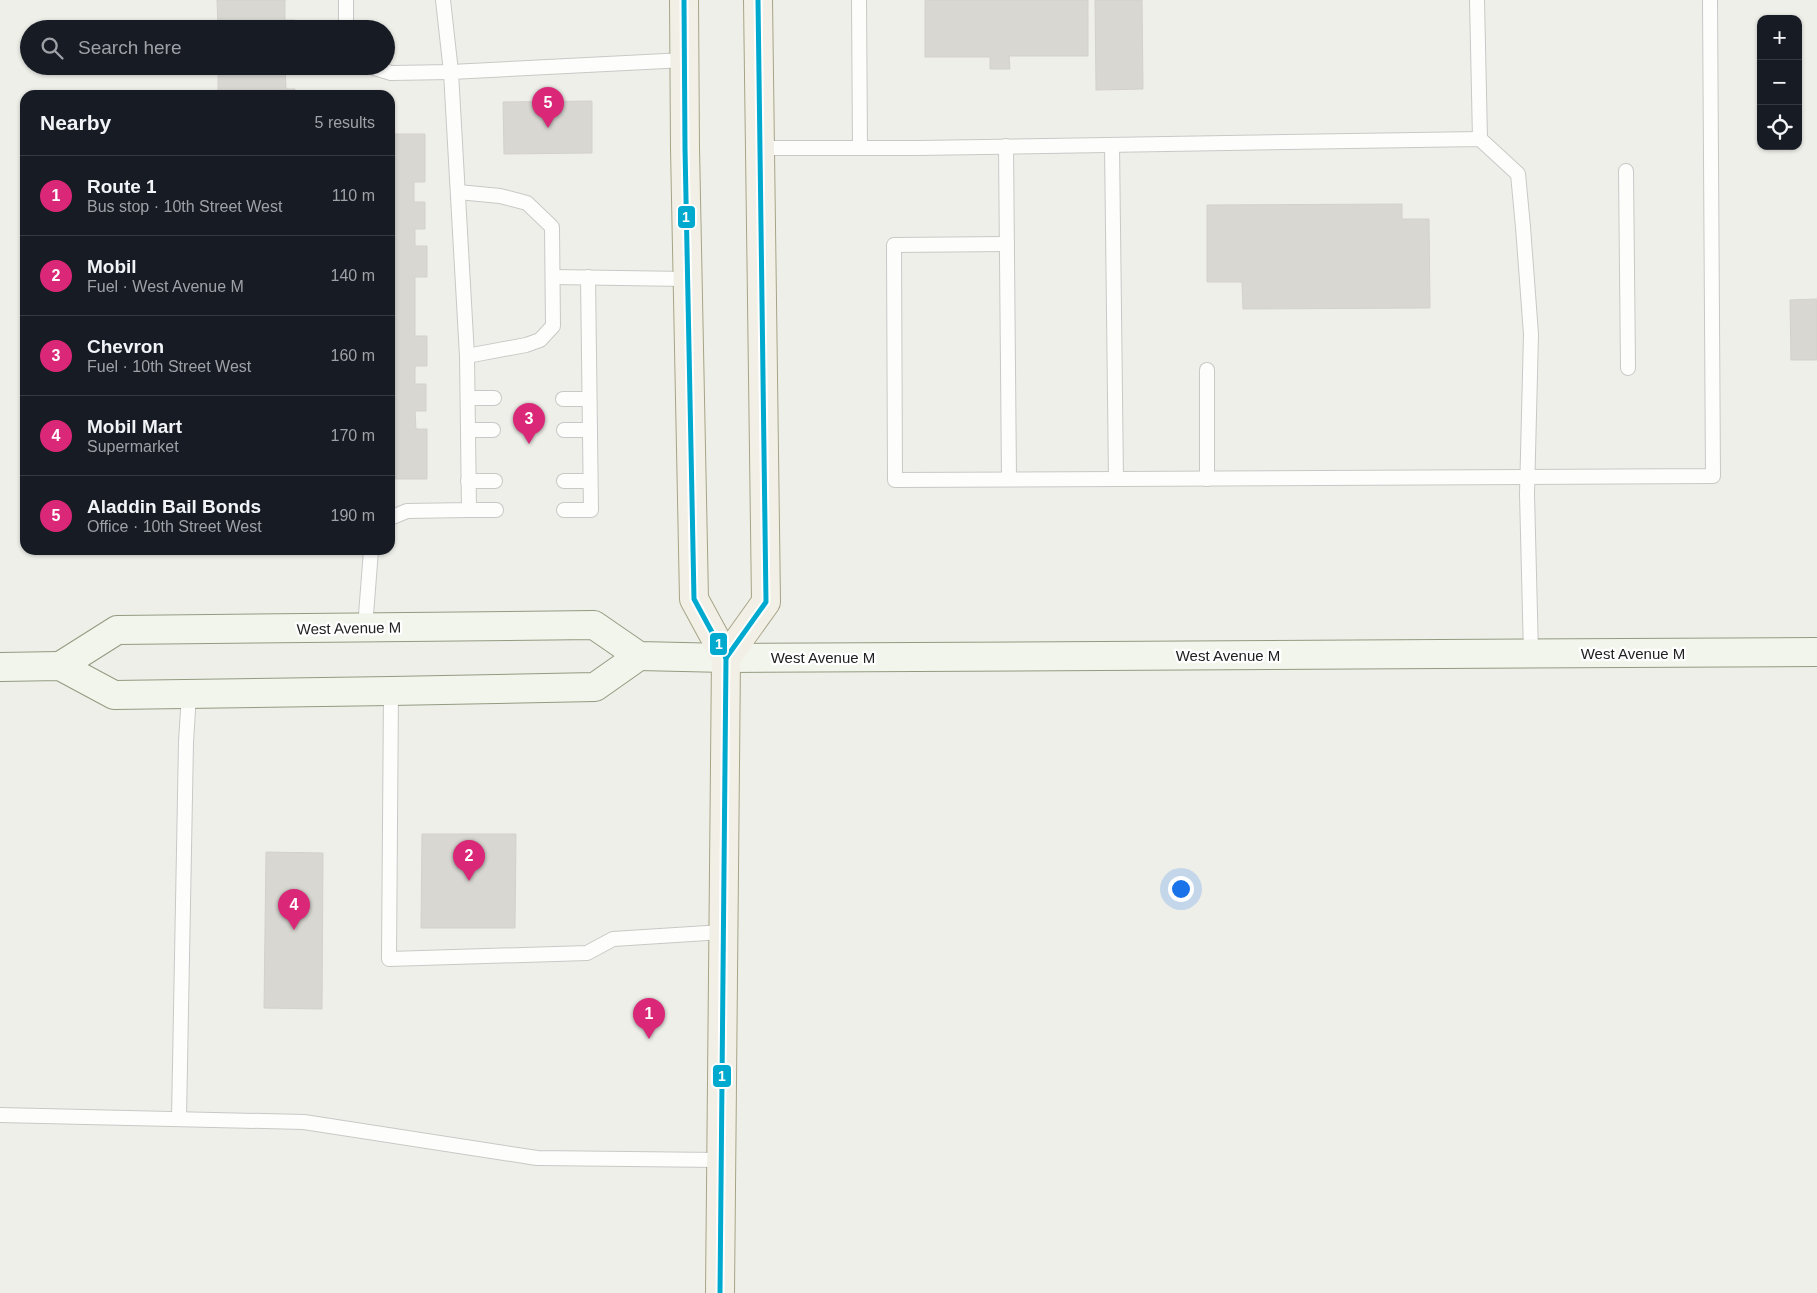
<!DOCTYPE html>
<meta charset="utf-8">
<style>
:root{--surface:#171b24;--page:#242831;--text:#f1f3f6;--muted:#9ea1a6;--line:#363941;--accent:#db2777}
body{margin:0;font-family:Helvetica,sans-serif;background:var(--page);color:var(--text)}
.controls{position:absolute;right:15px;top:15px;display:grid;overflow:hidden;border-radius:10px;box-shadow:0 1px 4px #0004}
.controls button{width:45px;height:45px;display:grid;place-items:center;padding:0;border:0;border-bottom:1px solid var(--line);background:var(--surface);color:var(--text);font:25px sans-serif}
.you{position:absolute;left:1180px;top:888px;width:18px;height:18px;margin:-12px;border:4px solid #fff;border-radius:50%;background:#1a73e8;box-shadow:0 0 0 8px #1a73e833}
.badge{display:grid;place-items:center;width:32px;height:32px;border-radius:50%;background:var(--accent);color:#fff;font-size:16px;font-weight:700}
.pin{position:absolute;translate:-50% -41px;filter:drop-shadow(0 1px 2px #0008)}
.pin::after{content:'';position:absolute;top:26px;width:18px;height:15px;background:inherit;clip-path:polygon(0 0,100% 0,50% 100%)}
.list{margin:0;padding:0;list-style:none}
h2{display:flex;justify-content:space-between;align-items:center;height:65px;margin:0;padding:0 20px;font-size:21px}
h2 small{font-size:16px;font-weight:400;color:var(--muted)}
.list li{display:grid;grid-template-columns:32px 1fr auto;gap:15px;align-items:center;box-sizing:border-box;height:80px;padding:0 20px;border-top:1px solid var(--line)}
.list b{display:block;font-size:19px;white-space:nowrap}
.list p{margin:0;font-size:16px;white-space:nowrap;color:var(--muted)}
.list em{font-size:16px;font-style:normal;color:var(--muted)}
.icon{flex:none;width:28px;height:28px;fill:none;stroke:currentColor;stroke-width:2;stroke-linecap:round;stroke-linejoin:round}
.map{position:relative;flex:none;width:1817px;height:1293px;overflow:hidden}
.search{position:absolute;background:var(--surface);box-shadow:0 1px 4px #0004;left:20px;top:20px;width:375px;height:55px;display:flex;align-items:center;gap:12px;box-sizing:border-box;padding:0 18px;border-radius:28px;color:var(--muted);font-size:19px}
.panel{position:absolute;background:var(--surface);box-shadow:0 1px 4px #0004;left:20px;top:90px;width:375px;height:465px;border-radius:15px}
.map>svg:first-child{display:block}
.building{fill:#d8d7d2;stroke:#d3d1cb}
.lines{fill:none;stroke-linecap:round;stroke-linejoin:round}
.lane-casing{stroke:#c8c8c6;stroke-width:16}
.secondary-casing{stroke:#929b80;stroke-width:30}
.primary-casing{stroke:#a6a485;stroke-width:30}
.lane{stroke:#fdfdfc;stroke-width:14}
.secondary{stroke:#f2f5ec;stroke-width:28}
.primary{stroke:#f2f0e6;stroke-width:28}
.bus-1-casing{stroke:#fff;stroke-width:9}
.bus-1{stroke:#00a9ce;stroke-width:5}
.labels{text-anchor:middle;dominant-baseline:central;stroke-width:4.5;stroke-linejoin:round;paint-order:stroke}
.street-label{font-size:15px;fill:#212121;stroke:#fff}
.line-badge{stroke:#fff;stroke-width:2}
.badge-label{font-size:14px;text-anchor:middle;font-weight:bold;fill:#fff}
</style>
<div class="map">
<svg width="1817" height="1293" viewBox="0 0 1817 1293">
<rect width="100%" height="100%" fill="#efefea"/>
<g class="building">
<polygon points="217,0 285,0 285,20 295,20 295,29 218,29"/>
<polygon points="925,0 1088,0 1088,56 1009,56 1010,69 990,69 990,57 925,57"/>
<polygon points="1095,0 1142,0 1143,89 1096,90"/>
<polygon points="218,66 285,66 286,89 295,89 295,95 218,95"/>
<polygon points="592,101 592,153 504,154 503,102"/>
<polygon points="390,134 425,134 425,182 414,182 414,202 425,202 425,229 415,229 415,246 427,246 427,277 415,277 415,336 427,336 427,366 415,366 415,384 426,384 426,411 415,411 416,429 427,429 427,479 390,479"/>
<polygon points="1402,204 1402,219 1429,219 1430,308 1243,309 1242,282 1207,282 1207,205"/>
<polygon points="1817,299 1817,360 1791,360 1790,300"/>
<polygon points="422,834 516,834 515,928 421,928"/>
<polygon points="266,852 323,853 322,1009 264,1008"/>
</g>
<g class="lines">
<defs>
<g id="lane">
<polyline points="346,0 346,29"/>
<polyline points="859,0 860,147"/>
<polyline points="1477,0 1480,139"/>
<polyline points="368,66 391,73 451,72 685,60"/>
<polyline points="1112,145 1116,479"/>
<polyline points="1006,146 1009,479"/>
<polyline points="760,148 917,148 1480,139 1518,174 1523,227 1531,334 1527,494 1531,654"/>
<polyline points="1626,171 1628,368"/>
<polyline points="458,192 500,196 527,203 552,227 553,326 540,340 526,345 467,356"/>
<polyline points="1007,244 894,245 895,480 1713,476 1710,0"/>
<polyline points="553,277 687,279"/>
<polyline points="1207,370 1207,479"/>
<polyline points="468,398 494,398"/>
<polyline points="563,399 589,399"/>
<polyline points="468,430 493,430"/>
<polyline points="564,430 589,430"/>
<polyline points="468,481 495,481"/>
<polyline points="564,481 590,481"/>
<polyline points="469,510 496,510"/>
<polyline points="564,510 591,510 588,277"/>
<polyline points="390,518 407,511 469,510 467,356 451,72 443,0"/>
<polyline points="365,628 371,550"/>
<polyline points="391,691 389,959 587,953 613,939 723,932"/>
<polyline points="0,1115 304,1122 537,1158 720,1160"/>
<polyline points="179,1119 186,742 189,694"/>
</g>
<g id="secondary">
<polyline points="60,666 117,630 594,625 639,656 726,658 1817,652"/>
<polyline points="0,667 60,666 114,695 391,691 595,687 639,656"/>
</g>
<g id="primary">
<polyline points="684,0 685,148 694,599 726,658 720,1293"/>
<polyline points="726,658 766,602 758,0"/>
</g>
</defs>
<use href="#lane" class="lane-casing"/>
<use href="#secondary" class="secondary-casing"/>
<use href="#primary" class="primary-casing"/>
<use href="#lane" class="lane"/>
<use href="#secondary" class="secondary"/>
<use href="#primary" class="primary"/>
<defs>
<g id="bus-1">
<polyline points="684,0 685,148 694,599 726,658 720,1293"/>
<polyline points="726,658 766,602 758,0"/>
</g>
</defs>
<use href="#bus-1" class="bus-1-casing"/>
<use href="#bus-1" class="bus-1"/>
</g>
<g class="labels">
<g class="street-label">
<text transform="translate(349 628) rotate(-1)">West Avenue M</text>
<text x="1633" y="653">West Avenue M</text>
<text x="1228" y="655">West Avenue M</text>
<text x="823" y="657">West Avenue M</text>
</g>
</g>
<g class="line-badge">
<rect x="677" y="205" width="19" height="24" rx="5" fill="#00a9ce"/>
<rect x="709" y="632" width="19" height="24" rx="5" fill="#00a9ce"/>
<rect x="712" y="1064" width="20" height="24" rx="5" fill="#00a9ce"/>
</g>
<g class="badge-label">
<text x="686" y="222">1</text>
<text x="719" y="649">1</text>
<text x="722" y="1081">1</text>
</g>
</svg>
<div class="controls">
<button>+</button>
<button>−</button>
<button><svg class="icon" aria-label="locate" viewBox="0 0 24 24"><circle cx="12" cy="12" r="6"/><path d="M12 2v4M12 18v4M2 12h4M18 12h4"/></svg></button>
</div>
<div class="you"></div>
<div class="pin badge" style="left:649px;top:1039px">1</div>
<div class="pin badge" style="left:469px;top:881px">2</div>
<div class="pin badge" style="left:529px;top:444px">3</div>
<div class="pin badge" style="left:294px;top:930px">4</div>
<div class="pin badge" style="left:548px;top:128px">5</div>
<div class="search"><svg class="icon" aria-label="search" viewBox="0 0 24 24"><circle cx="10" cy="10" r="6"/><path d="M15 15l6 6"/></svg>Search here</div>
<section class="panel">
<h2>Nearby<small>5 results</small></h2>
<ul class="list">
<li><span class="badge">1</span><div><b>Route 1</b><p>Bus stop · 10th Street West</p></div><em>110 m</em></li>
<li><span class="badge">2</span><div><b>Mobil</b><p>Fuel · West Avenue M</p></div><em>140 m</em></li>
<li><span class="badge">3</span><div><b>Chevron</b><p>Fuel · 10th Street West</p></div><em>160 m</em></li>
<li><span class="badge">4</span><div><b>Mobil Mart</b><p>Supermarket</p></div><em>170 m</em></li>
<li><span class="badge">5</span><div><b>Aladdin Bail Bonds</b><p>Office · 10th Street West</p></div><em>190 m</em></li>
</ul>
</section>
</div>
